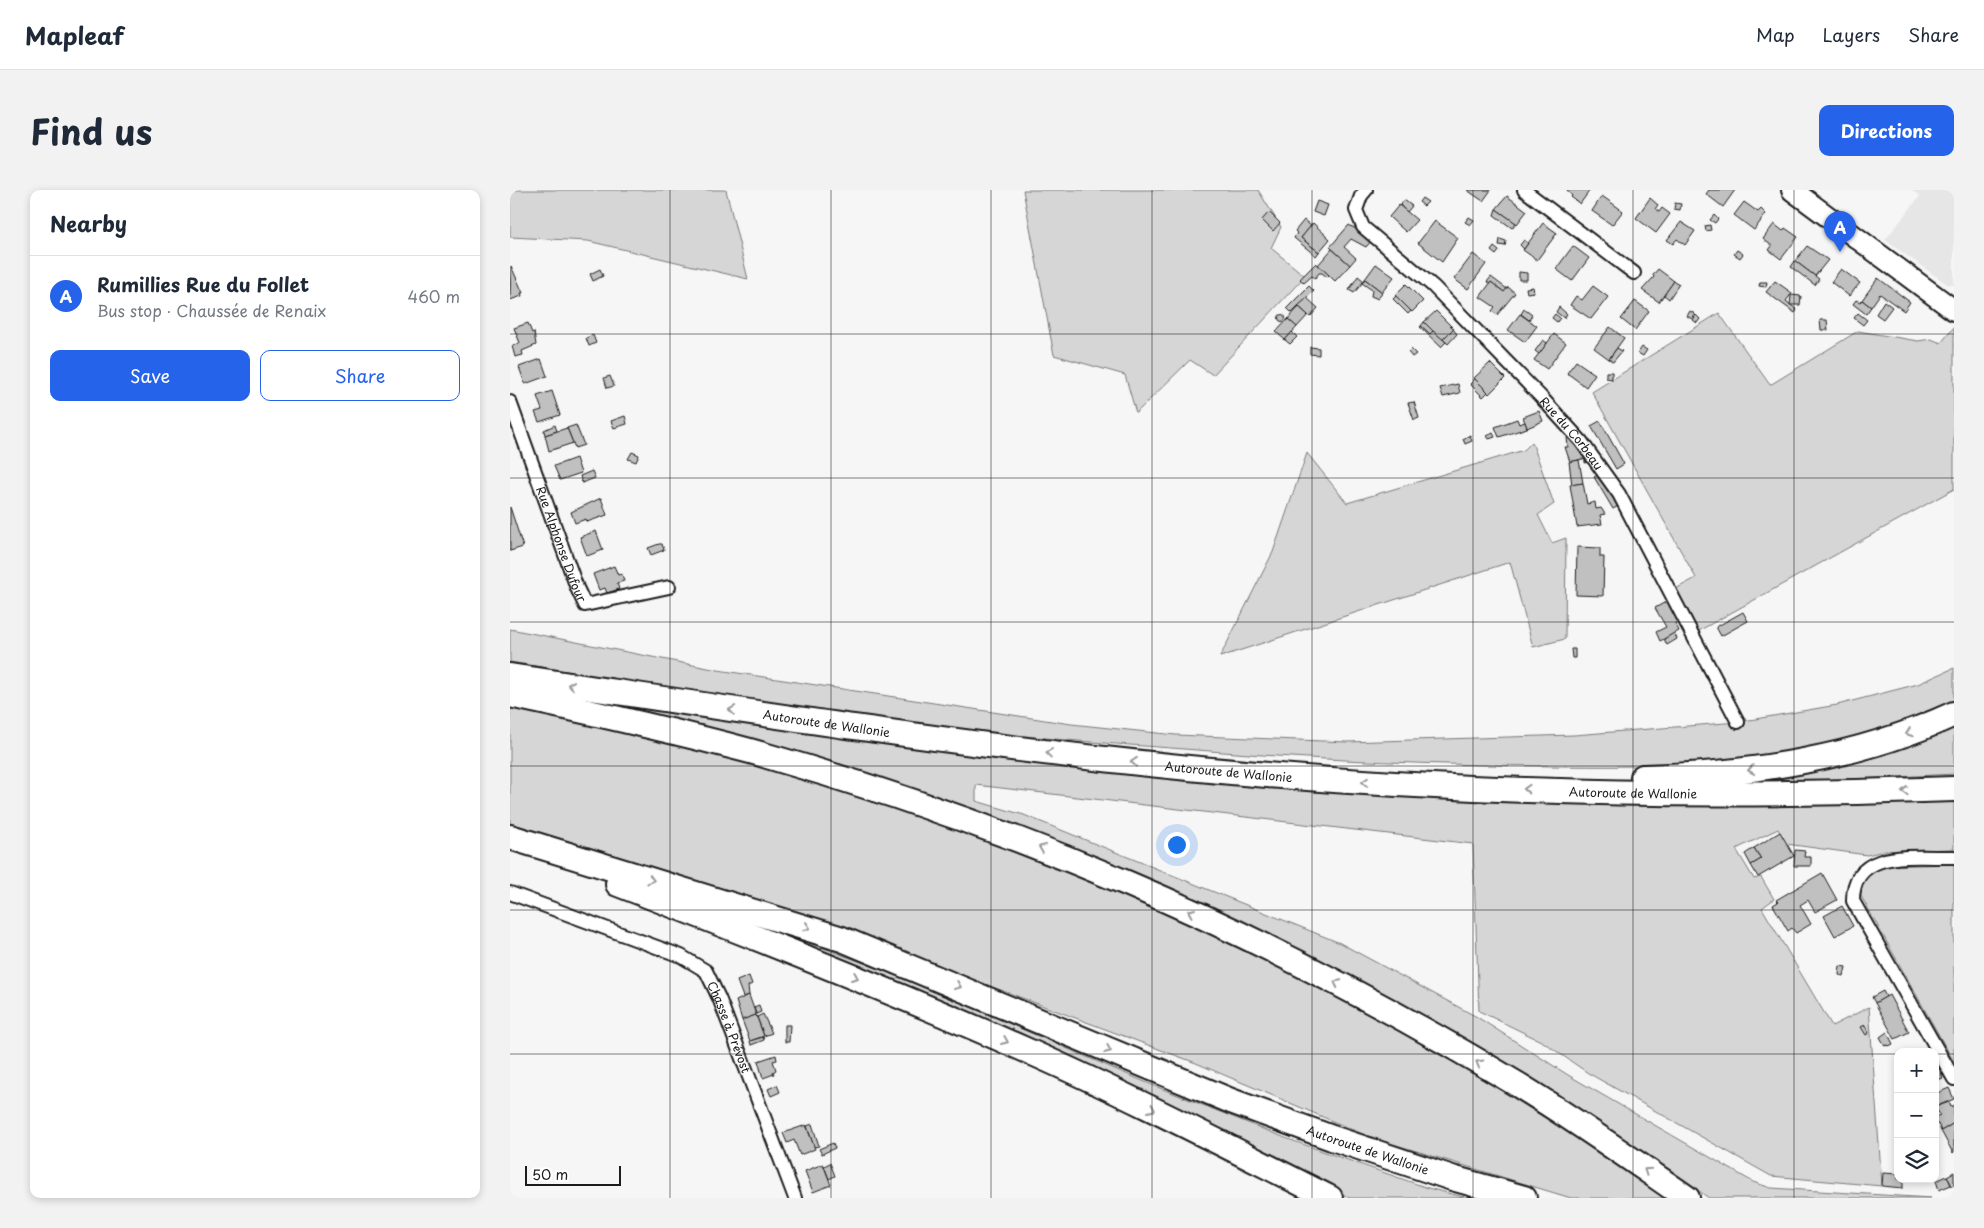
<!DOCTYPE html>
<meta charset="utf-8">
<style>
:root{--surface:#fff;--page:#f2f2f3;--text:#1f2937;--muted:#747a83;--line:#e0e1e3;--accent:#2563eb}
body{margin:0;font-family:"Playpen Sans",sans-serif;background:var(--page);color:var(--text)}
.controls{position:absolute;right:15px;bottom:15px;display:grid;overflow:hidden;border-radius:10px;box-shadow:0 2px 8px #0003}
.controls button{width:45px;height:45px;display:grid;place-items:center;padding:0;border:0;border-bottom:1px solid var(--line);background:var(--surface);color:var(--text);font:25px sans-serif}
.scale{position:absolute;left:15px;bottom:12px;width:96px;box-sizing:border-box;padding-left:5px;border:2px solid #1c1c1c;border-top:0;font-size:14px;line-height:18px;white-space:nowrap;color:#1c1c1c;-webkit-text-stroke:4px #fff;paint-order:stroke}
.you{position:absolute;left:666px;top:654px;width:18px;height:18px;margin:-12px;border:4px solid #fff;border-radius:50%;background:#1a73e8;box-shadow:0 0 0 8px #1a73e833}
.badge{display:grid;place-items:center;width:32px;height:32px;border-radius:50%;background:var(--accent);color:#fff;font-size:16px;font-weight:700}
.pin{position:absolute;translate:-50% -41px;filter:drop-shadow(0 1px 2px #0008)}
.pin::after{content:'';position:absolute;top:26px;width:18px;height:15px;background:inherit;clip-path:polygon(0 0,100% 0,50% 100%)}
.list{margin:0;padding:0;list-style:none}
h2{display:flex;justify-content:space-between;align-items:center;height:65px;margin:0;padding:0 20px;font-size:21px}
h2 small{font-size:16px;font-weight:400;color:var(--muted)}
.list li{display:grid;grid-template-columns:32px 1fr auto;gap:15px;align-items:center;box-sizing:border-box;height:80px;padding:0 20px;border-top:1px solid var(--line)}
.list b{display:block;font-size:19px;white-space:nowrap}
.list p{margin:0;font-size:16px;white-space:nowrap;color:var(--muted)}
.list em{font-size:16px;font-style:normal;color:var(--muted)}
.actions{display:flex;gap:10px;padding:15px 20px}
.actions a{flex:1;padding:11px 0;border:1px solid var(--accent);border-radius:10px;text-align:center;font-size:18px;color:var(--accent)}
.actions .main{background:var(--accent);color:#fff}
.icon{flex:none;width:28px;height:28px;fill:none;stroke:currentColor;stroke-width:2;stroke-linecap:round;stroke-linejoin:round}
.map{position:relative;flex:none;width:1444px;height:1008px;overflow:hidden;border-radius:10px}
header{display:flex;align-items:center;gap:30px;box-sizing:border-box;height:70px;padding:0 25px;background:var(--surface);border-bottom:1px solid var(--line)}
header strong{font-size:24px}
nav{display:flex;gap:28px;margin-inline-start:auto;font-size:18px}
.intro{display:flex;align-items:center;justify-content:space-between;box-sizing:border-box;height:120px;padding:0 30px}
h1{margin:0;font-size:35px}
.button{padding:12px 22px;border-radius:10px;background:var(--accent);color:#fff;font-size:18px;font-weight:700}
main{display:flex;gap:30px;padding:0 30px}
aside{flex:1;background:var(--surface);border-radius:10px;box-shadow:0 2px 8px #0003}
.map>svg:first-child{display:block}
.built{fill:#e6e6e6}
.green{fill:#d6d6d6;stroke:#797979}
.building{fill:#c0c0c0;stroke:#1c1c1c}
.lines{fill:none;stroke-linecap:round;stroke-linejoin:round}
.minor-casing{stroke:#1c1c1c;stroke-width:16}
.primary-casing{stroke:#1c1c1c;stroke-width:24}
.motorway-casing{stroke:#1c1c1c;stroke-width:28}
.minor{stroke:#fff;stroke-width:12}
.primary{stroke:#fff;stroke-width:20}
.motorway{stroke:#fff;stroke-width:24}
.oneway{stroke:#999}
.grid{fill:none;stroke:#1c1c1c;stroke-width:1;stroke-opacity:0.55}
.labels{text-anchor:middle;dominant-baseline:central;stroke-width:5;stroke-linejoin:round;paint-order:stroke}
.street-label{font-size:12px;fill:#1c1c1c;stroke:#fff}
</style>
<header>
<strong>Mapleaf</strong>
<nav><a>Map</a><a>Layers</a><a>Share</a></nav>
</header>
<div class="intro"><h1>Find us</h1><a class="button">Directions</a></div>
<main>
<aside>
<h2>Nearby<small></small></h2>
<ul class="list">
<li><span class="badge">A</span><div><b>Rumillies Rue du Follet</b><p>Bus stop · Chaussée de Renaix</p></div><em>460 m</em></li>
</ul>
<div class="actions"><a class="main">Save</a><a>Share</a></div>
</aside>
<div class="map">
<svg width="1444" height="1008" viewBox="0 0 1444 1008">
<rect width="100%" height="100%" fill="#f6f6f6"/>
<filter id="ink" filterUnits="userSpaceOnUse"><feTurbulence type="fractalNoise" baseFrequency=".02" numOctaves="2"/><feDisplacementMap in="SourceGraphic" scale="10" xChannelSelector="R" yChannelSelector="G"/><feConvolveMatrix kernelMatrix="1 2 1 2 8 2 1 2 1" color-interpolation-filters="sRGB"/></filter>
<g filter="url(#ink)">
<polygon class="built" points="1401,0 1444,0 1444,95 1437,94 1375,50 1410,6"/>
<g class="green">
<polygon points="0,0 216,0 238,89 78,51 0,47"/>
<polygon points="513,0 748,0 771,37 761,58 795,86 703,185 680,170 626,223 615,185 544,165"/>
<polygon points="1209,123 1260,195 1348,141 1408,151 1421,149 1431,153 1444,137 1444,299 1183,444 1160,402 1186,388 1082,202"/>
<polygon points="1022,252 1044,314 1028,325 1042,353 1056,348 1055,449 1023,457 1000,372 710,467 763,362 797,263 837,313 1014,260"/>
<path d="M0,439L208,480L561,534L666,545L837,552L1064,545L1228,532L1327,515L1408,494L1444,478V510C1401,527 1358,546 1313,556C1225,577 1132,577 1043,576C933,575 823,571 713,562C640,556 566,552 494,544C328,526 164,498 0,472Z"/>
<polygon points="72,506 468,565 1243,615 1317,615 1444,609 1444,659 1374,661 1357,665 1276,654 1268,639 1226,659 1244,689 1251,687 1264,709 1252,718 1322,836 1359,817 1372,996 1261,986 1078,883 1033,852 969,821 963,654 466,595 466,611 514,625 830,753 967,827 1058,885 1243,992 1261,998 1421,1008 1199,1008 1059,912 953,848 828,779 741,736 628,685 503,634 391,594 305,567 70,509"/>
<polygon points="0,514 246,573 433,631 632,709 742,763 927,861 1123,982 1159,1008 1061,1008 860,947 686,873 472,793 290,722 0,633"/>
<polygon points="1444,533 1444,584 1346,589 1251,591 1251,589"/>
<polygon points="1444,674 1444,872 1351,706 1352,694 1358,683 1374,676"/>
<polygon points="219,727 300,753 386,785 635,892 778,949 918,998 957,1008 840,1008 799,987"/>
</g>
<g class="building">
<polygon points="957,0 981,0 973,11"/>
<polygon points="1057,0 1080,0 1070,14 1061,7 1062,6"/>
<polygon points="1199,0 1225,0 1213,17 1196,4"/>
<polygon points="997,6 1017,21 1007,34 986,19"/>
<polygon points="1092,6 1113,21 1102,35 1082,21"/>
<polygon points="912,8 918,12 914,16 909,12"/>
<polygon points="1140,8 1148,15 1145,19 1149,22 1152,18 1160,24 1146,43 1126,28"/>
<polygon points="894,10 902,16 897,22 890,15"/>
<polygon points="807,11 818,15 814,26 803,22"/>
<polygon points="1234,12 1248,22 1251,19 1256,24 1244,40 1224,25"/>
<polygon points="1165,13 1171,14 1170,20 1164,19"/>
<polygon points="889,15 907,30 896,42 879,27"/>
<polygon points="986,19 1006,33 1002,38 984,25"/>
<polygon points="759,22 770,33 763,41 752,30"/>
<polygon points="1204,25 1208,29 1205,33 1200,30"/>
<polygon points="959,27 964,30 960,35 955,32"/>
<polygon points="794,30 801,36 791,48 809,62 806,66 784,48 787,43 785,41"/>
<polygon points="925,31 948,48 932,72 908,53"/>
<polygon points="1171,32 1185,41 1175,55 1167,49 1163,54 1157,50"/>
<polygon points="803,33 820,49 809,62 791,48"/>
<polygon points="1033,33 1047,43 1027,70 1013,60"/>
<polygon points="1264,34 1273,41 1275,38 1288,47 1271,69 1259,60 1262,56 1253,49"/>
<polygon points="839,35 863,49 856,57 841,49 834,57 846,68 840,75 820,57"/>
<polygon points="1200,35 1201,40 1196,41 1195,36"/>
<polygon points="990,49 996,51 995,56 989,55"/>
<polygon points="1014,50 1018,53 1014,59 1010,55"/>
<polygon points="1063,56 1079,68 1062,91 1046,79"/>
<polygon points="1297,56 1318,70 1305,86 1285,71"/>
<polygon points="984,57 989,61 986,65 981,61"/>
<polygon points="822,59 840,75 825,91 808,75"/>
<polygon points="1227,60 1233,64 1230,68 1224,64"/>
<polygon points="963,64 976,74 958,99 944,89"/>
<polygon points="1285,71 1309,89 1305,95 1281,77"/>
<polygon points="806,73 819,85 817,87 812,83 809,83 805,88 802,86 794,93 790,89"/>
<polygon points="866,74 884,87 872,102 855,89"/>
<polygon points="1,76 13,103 11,103 12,106 0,110"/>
<polygon points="90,79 93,86 83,91 80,84"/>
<polygon points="1148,79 1164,91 1149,112 1132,100 1144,87 1143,85"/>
<polygon points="1331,79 1350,93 1339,106 1321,92"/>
<polygon points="1009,82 1017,83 1017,90 1009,90"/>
<polygon points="848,86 854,91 844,103 839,100"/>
<polygon points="981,87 997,99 994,102 981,92 980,94 977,92"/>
<polygon points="1368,88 1400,112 1394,121 1370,104 1361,117 1352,110"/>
<polygon points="855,89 872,102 868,109 861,106 862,100 852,93"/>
<polygon points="1164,91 1169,94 1159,109 1154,105"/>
<polygon points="1265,91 1282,103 1276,111 1287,120 1285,123 1256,102"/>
<polygon points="981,92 994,102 998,97 1005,103 987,125 982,121 985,117 970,107"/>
<polygon points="1250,92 1257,92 1256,97 1249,96"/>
<polygon points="896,94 913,111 902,122 885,105"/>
<polygon points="799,96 804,101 782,123 777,118"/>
<polygon points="1083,96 1098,107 1081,129 1060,115 1066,106 1072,110"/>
<polygon points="1023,97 1024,102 1017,103 1016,98"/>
<polygon points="1281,105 1291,106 1290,115 1280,115"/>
<polygon points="886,106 901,121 898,124 883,109"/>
<polygon points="797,108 808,118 800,127 788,116"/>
<polygon points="1346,110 1350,112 1352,110 1361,117 1356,124 1343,114"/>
<polygon points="1125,111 1139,121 1125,140 1111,129"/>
<polygon points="1374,111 1382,117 1373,129 1366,124"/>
<polygon points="789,117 798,125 787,137 778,129"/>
<polygon points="1049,117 1057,124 1054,128 1046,122"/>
<polygon points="1014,119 1022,125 1019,130 1011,124"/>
<polygon points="926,121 944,139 932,150 914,132"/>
<polygon points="1180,121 1185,124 1182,129 1177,126"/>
<polygon points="1348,123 1357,130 1353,135 1344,128"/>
<polygon points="1010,124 1027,136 1015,152 998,140"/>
<polygon points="1045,124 1050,128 1047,132 1042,128"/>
<circle cx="772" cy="128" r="3.5"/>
<polygon points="1186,125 1190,129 1187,133 1183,130"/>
<polygon points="778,129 787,137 775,150 766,142"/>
<polygon points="1310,130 1317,130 1318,140 1311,140"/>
<polygon points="914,132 923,141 920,144 911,136"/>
<polygon points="18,133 22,143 24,142 26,155 12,161 13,165 5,167 2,156 10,153 4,138"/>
<polygon points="911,136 920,144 923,141 936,152 931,157 910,137"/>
<polygon points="1100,137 1114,148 1099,169 1084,158"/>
<polygon points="943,139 947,144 938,154 933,149"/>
<polygon points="782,142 787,147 780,154 775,150"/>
<polygon points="1044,144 1056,153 1037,179 1024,170"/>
<polygon points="83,145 86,153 79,156 76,148"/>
<polygon points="1033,150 1037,153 1029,164 1025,161"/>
<polygon points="800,157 809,158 809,165 800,164"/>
<polygon points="1132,157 1137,160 1133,166 1128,163"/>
<polygon points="1107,158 1112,161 1103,172 1099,169"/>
<polygon points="901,159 906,164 902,167 898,162"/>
<polygon points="31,169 37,186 15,194 9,177"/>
<polygon points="1066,171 1085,184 1076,197 1057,183"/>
<polygon points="980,173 995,188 979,204 964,188"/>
<polygon points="1096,182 1102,182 1102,189 1096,188"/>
<polygon points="100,186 104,196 97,198 94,188"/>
<polygon points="965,189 978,202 973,207 960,194"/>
<polygon points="948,194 950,203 933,207 930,198"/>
<polygon points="42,201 50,225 29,232 25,222 32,220 27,206"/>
<polygon points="904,212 909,228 904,230 898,213"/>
<polygon points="1029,221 1033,231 1017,238 1013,227"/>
<polygon points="115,226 117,234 104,238 101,231"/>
<polygon points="1007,229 1009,234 1015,232 1017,238 989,247 985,237"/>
<polygon points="1090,231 1114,274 1106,279 1081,236"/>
<polygon points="45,235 47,241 35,245 34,240"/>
<polygon points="66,235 74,255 65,258 57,238"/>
<polygon points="57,238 63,253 39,261 35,245"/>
<polygon points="983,243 985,247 979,249 977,246"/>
<polygon points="960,245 962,251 955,254 953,249"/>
<polygon points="1065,247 1084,271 1075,273 1075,270 1072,269 1060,272 1055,257 1058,257 1057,248"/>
<polygon points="122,262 129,265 126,272 118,269"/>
<polygon points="66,268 71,283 50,290 44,276"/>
<polygon points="1069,270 1073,293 1062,295 1059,272"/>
<polygon points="82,281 85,288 72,293 70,286"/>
<polygon points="1093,282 1112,314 1103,319 1084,287"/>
<polygon points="1073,293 1077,314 1085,312 1086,319 1091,318 1095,324 1090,325 1092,334 1067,337 1060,295"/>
<polygon points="91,308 97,325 77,332 76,329 65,333 61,322"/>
<polygon points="0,317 13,357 0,361"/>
<polygon points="86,341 93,360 77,366 70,347"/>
<polygon points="149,354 152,354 154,360 141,365 138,358"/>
<polygon points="1067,357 1090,358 1090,367 1094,367 1093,406 1066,405"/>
<polygon points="104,376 108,385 112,384 114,391 107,393 109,399 97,403 95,398 89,400 83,384"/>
<polygon points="1161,409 1172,429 1165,433 1169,441 1150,451 1146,442 1156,437 1145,418"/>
<polygon points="1233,422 1238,431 1211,446 1206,437"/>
<polygon points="1164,443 1167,449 1157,455 1154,449"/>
<polygon points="1061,459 1065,459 1065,468 1062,468"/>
<polygon points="1270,642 1284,666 1248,687 1241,675 1251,669 1244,658"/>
<polygon points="1244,658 1251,669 1241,675 1235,664"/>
<polygon points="1285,660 1295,661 1294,667 1301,667 1301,676 1284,676"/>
<polygon points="1312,683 1327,710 1305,722 1298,710 1290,715 1301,734 1286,743 1282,738 1278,741 1263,715 1268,712 1266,710"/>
<polygon points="1332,716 1343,736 1325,746 1314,726"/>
<polygon points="1330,776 1336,777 1334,786 1329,785"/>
<polygon points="239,786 242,794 238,796 239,805 233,807 227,791"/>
<polygon points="1373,801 1376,807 1365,813 1362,807"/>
<polygon points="239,805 246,825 232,830 226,811"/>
<polygon points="1379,805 1399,842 1385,849 1365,813"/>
<polygon points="249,815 251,822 246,824 244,817"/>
<polygon points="253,824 262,843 254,846 247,827"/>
<polygon points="246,825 254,846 240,851 232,830"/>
<polygon points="275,835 280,835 279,852 275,852"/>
<polygon points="1355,835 1359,843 1356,845 1351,837"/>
<polygon points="1377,842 1383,854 1379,856 1378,855 1375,856 1370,847"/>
<polygon points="253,847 254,850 241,855 240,851"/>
<polygon points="266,865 267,870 263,871 266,880 263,882 264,884 253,888 248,871"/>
<polygon points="1428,875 1433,888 1425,891 1425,877"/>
<polygon points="267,895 270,902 261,906 258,899"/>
<polygon points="1439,898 1444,909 1425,917 1425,904"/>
<polygon points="1439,912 1441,917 1444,915 1444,933 1431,941 1428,934 1425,934 1425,927 1430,925 1425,917"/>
<polygon points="1444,933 1444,962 1443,963 1431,941"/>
<polygon points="302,934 309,956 304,957 297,936"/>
<polygon points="296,935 305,959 290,965 284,950 277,953 273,943"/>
<polygon points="323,953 325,958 312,964 309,959"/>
<polygon points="320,973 325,986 319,989 314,976"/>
<polygon points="313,974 321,995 303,1002 295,981"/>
<polygon points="1444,982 1444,995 1442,996 1437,986"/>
<polygon points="1373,983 1388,984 1388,989 1393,989 1393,998 1372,996"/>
<polygon points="1437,986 1441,995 1429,1000 1426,991"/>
</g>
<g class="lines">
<defs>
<g id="minor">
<path id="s1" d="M856,0L851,6L846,20L853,37L923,96L1031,207L1071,251L1109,304L1228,532"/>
<polyline points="1014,0 1124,83"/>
<path id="s2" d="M0,212L67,398L75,415L159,397"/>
<path d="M1444,667C1406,668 1342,657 1343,711L1444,889"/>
<path id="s3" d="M0,703L171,766L196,781L209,808L285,1008"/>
</g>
<polyline id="primary" points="1282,0 1444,120"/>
<g id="motorway">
<path id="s4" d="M0,486C195,515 389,546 585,568C870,601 1158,610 1444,599"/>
<path d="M0,505C80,522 161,540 240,561C368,597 496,642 619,694C754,751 885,821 1010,896C1067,931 1122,970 1177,1008"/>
<path d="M1133,587C1241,584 1346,569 1444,524"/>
<path id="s5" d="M0,647L332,749L721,911L822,948L942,988L1014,1008"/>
<path d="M108,694C246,747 382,801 518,861C620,906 720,958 820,1008"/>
</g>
</defs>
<use href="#minor" class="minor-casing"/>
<use href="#primary" class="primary-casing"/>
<use href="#motorway" class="motorway-casing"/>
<use href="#minor" class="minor"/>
<use href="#primary" class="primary"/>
<use href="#motorway" class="motorway"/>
</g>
<defs><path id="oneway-chevron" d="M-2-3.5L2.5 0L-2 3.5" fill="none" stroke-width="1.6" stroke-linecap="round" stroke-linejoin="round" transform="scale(1.25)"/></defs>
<g class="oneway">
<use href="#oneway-chevron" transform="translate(61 495) rotate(-171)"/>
<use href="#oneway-chevron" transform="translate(222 520) rotate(-171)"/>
<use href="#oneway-chevron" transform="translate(1399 543) rotate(160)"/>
<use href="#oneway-chevron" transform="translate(539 563) rotate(-173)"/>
<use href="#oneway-chevron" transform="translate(624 572) rotate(-175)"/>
<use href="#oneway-chevron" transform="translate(1241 580) rotate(172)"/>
<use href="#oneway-chevron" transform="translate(855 592) rotate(-176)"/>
<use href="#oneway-chevron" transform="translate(1017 599) rotate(-178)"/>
<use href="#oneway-chevron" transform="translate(1395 601) rotate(178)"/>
<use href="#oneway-chevron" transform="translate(532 658) rotate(-158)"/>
<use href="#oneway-chevron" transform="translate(141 690) rotate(17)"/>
<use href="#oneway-chevron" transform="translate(681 722) rotate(-156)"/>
<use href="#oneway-chevron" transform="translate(297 737) rotate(18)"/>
<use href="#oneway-chevron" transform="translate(345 787) rotate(23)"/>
<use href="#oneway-chevron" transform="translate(827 793) rotate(-153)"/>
<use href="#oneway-chevron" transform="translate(448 796) rotate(23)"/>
<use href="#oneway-chevron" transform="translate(495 851) rotate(23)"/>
<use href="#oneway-chevron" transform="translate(598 860) rotate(23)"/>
<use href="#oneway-chevron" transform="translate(969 873) rotate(-150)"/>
<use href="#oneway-chevron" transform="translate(642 919) rotate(25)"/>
<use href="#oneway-chevron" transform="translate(1137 981) rotate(-146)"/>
</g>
</g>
<path class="grid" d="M160,0V1008M321,0V1008M481,0V1008M642,0V1008M802,0V1008M963,0V1008M1123,0V1008M1284,0V1008M0,144H1444M0,288H1444M0,432H1444M0,576H1444M0,720H1444M0,864H1388M1425,864H1444"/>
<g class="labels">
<g class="street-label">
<text stroke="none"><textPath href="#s1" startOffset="335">Rue du Corbeau</textPath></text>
<text stroke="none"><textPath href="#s2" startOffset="151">Rue Alphonse Dufour</textPath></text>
<text stroke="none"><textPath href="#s4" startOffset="320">Autoroute de Wallonie</textPath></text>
<text stroke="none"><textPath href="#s4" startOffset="725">Autoroute de Wallonie</textPath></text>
<text stroke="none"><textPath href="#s4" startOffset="1130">Autoroute de Wallonie</textPath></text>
<text stroke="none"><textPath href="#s3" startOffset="272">Chasse à Prévost</textPath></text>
<text stroke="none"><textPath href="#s5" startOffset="914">Autoroute de Wallonie</textPath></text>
</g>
</g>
</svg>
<div class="controls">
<button>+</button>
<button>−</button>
<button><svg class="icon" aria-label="layers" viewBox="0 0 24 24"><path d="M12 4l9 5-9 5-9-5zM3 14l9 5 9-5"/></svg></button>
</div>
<div class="scale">50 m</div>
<div class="you"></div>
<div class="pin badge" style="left:1330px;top:62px">A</div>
</div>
</main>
